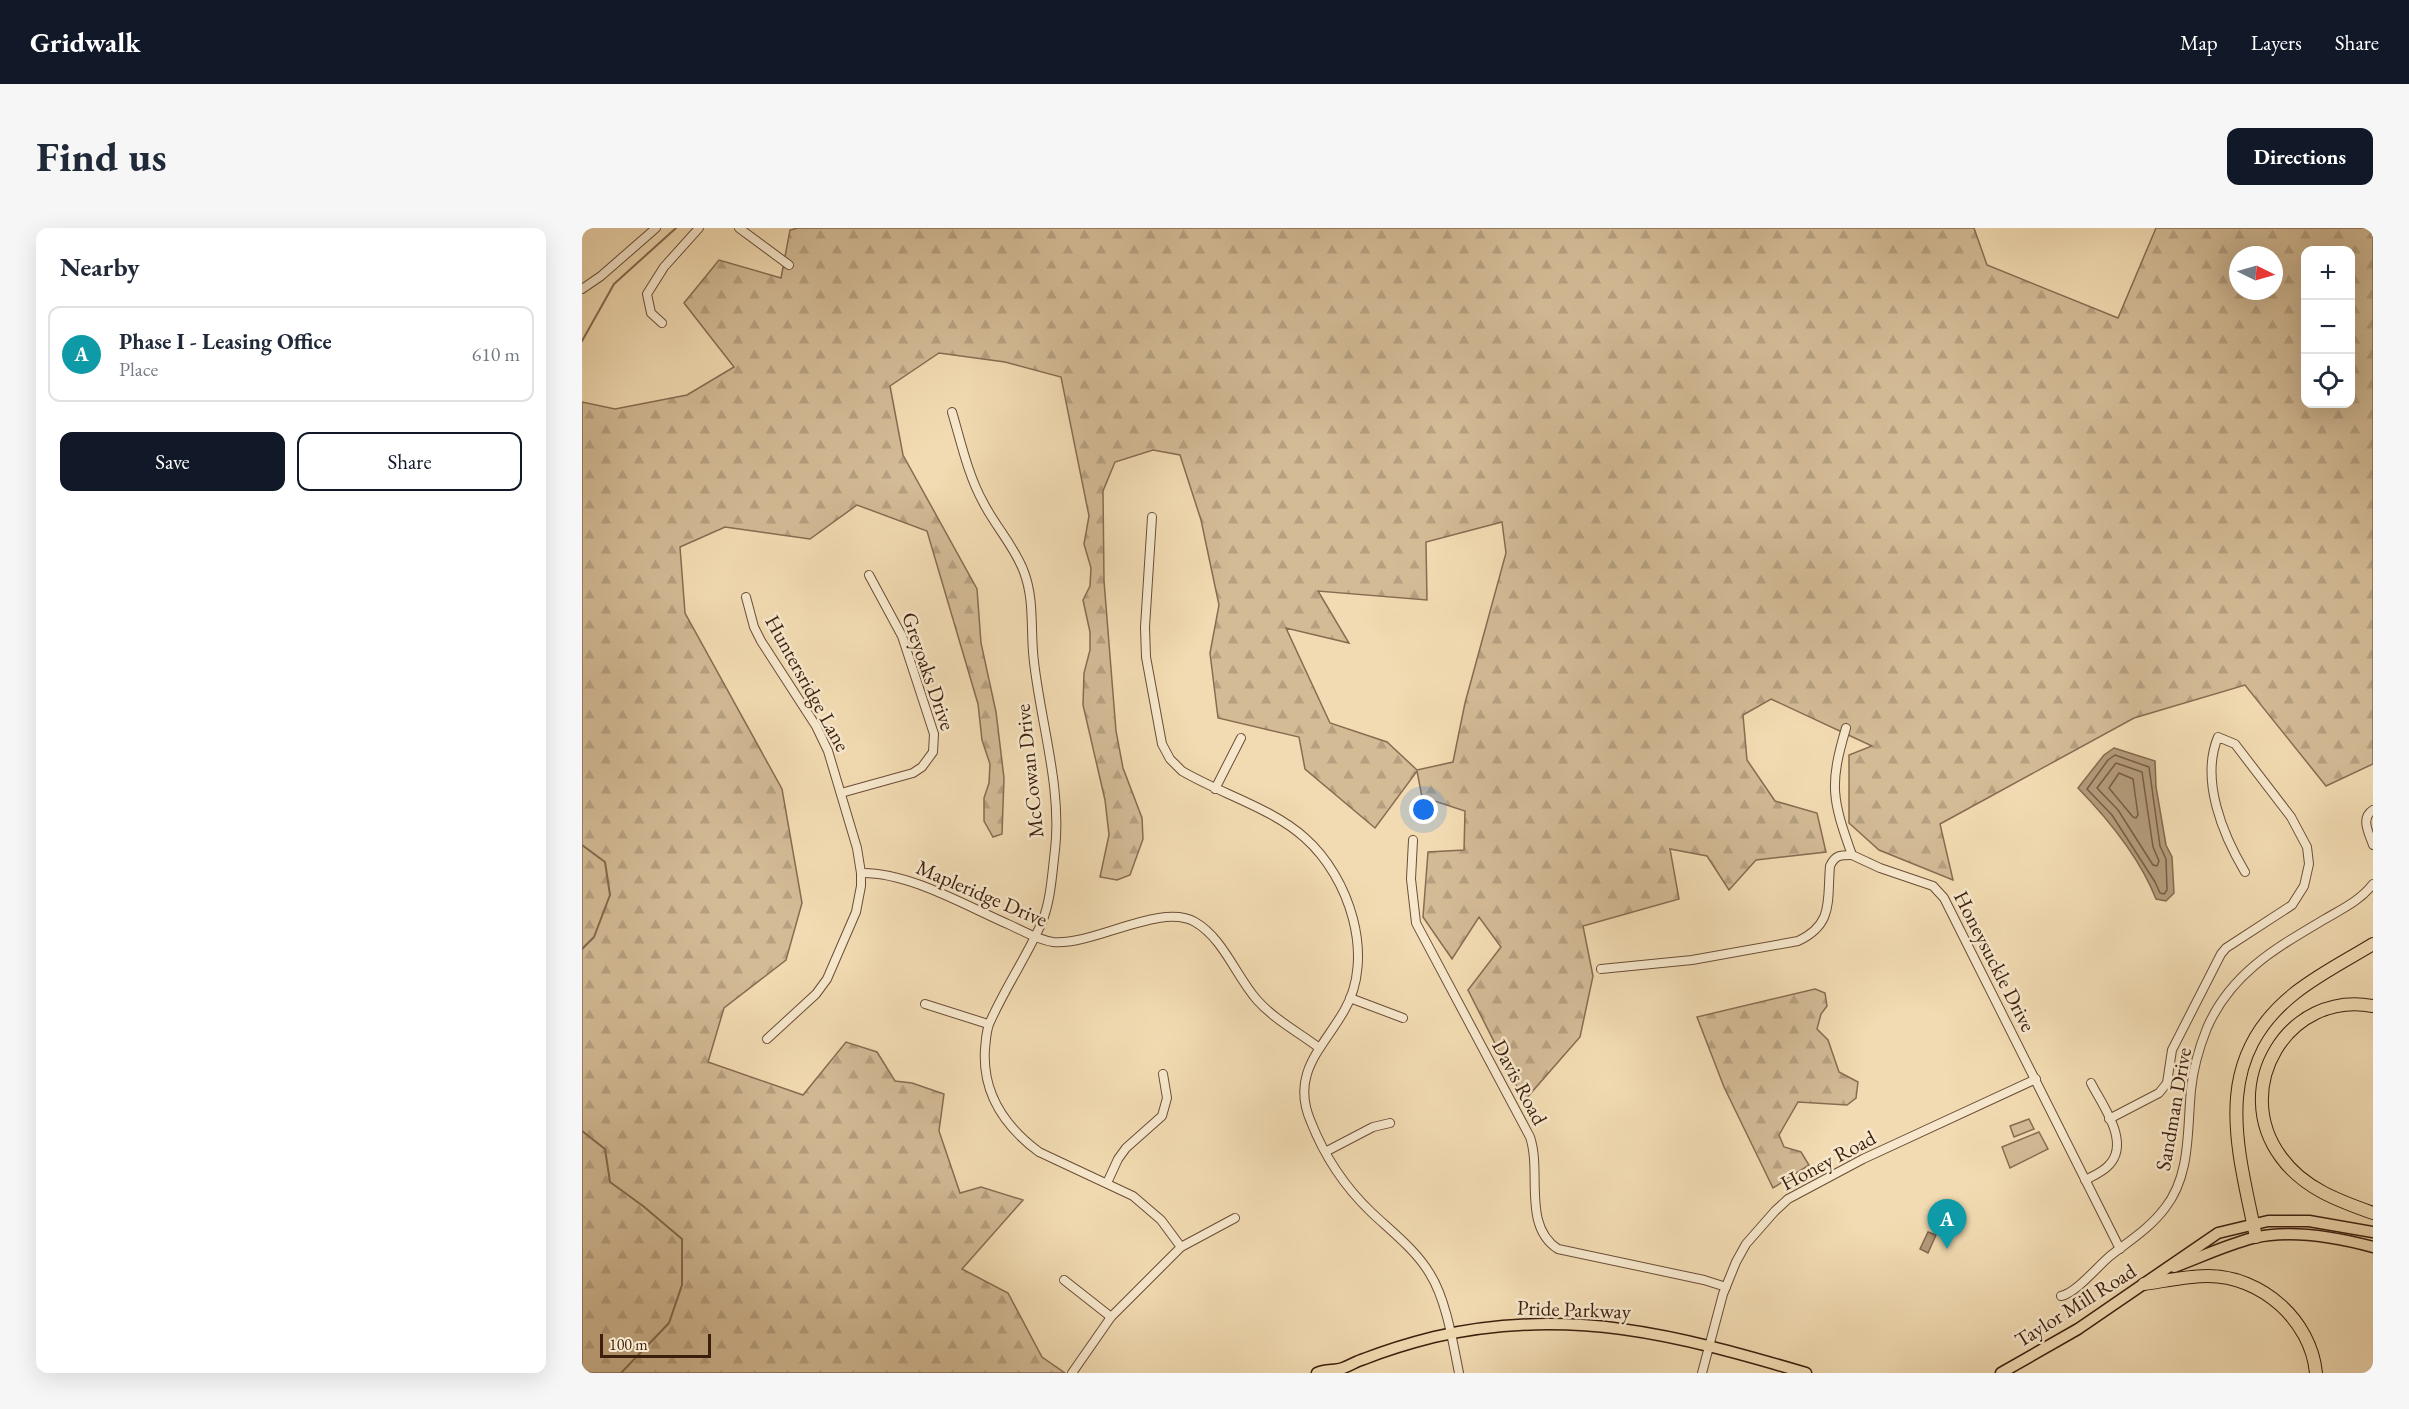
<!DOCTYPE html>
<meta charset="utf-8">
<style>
:root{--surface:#fff;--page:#f6f6f7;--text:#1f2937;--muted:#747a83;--line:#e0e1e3;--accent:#111827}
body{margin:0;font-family:"EB Garamond",serif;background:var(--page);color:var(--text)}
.controls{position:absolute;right:18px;top:18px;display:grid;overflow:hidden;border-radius:12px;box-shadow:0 6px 24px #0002}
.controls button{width:54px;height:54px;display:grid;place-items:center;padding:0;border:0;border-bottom:2px solid var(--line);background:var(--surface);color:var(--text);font:30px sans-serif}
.compass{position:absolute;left:1647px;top:18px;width:54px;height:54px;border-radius:50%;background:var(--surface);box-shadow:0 6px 24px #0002;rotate:95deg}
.scale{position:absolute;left:18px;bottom:15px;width:111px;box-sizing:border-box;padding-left:6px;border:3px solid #3c1e0d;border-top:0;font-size:16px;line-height:21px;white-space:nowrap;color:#3c1e0d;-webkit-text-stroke:4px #f7e8cd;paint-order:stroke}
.you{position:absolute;left:842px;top:582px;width:21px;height:21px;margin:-15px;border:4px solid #fff;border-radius:50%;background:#1a73e8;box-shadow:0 0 0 9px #1a73e833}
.badge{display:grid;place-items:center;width:39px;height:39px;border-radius:50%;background:var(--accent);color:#fff;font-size:20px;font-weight:700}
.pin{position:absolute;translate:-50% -50px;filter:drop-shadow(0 2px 3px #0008)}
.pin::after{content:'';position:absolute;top:32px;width:21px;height:18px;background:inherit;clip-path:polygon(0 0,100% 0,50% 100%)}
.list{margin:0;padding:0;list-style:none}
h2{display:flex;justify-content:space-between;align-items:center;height:78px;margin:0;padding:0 24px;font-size:26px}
h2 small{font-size:20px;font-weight:400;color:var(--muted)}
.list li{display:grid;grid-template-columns:39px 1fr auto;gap:18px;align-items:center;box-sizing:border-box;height:96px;margin:0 12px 12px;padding:0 12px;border:2px solid var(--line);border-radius:12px}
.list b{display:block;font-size:22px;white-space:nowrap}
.list p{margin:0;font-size:20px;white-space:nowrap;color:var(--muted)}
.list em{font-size:20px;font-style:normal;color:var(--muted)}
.actions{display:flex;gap:12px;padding:18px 24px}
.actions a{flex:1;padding:14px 0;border:2px solid var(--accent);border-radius:12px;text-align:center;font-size:21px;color:var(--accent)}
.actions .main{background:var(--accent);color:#fff}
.icon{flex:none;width:33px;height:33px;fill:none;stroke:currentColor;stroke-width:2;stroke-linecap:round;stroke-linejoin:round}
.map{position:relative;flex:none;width:1791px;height:1145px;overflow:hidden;border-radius:12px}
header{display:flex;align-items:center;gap:36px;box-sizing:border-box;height:84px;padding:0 30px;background:var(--accent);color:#fff}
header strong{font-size:28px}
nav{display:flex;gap:33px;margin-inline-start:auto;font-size:21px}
.intro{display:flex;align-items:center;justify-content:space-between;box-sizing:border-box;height:144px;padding:0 36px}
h1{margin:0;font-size:42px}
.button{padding:15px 27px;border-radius:12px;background:var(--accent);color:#fff;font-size:21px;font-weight:700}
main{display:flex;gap:36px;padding:0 36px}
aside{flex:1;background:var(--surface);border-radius:12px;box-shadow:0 6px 24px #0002}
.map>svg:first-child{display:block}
.forest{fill:url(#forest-firs);stroke:#886c52;stroke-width:1.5;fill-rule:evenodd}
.park{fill:#d3bb96;stroke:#886c52;stroke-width:1.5}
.water{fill:#b49b7a;stroke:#84694e;stroke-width:1.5}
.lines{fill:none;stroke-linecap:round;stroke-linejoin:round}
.shore{stroke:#785c44;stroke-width:1.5}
.stream{stroke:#84694e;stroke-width:2}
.minor-casing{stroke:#6a4d36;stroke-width:10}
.major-casing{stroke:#3c1e0d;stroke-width:13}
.highway-casing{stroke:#3c1e0d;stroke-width:14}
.minor{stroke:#f7e8cd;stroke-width:8}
.major{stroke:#f2dbb2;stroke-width:10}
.highway{stroke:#f2dbb2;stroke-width:12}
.labels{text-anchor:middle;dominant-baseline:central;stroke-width:5;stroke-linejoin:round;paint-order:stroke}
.street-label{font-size:21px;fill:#3c1e0d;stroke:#f7e8cd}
</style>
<header>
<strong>Gridwalk</strong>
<nav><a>Map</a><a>Layers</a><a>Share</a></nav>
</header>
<div class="intro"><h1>Find us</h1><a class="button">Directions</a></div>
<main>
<aside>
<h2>Nearby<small></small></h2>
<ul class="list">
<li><span class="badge" style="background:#0f9aa8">A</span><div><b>Phase I - Leasing Office</b><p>Place</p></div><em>610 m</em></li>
</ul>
<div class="actions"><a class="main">Save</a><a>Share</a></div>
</aside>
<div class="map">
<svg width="1791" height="1145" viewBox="0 0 1791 1145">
<defs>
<pattern id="forest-firs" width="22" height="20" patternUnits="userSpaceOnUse" patternTransform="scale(1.5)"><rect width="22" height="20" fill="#d3bb96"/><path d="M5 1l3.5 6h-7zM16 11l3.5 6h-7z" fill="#b6a080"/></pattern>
</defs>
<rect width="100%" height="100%" fill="#f2dbb2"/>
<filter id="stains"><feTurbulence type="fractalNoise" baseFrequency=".00333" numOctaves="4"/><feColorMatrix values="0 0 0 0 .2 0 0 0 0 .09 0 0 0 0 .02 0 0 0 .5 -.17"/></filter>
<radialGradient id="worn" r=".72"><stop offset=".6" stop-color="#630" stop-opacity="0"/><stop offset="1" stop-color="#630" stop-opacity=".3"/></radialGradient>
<g class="forest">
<path d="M216,0H1392L1405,37L1536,90L1574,0H1791V536L1744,558L1663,457L1552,490L1358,596L1371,652L1297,622L1267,595V527L1290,518L1189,471L1161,487L1165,532L1193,573L1235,585L1244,624L1174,632L1147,662L1125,628L1088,621L1097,671L1001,698L1011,748L998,809L942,873L886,762L919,719L897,689L870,731L841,689L846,624L882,622L883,583L840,569L835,543L793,600L723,541L717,509L636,490L628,425L637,377L619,292L598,227L571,222L533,234L521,263L522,353L534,503L541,540L560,590L561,611L548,647L535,652L518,649L527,607L523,572L501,477L502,445L508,422V404L501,372L508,358L509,340L502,316L507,288L479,149L423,134L357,125L308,158L321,227L395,361L399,415L414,484L422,550L420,606L411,609L402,593V570L407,555L408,536L400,512L396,476L345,303L275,277L228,311L143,299L98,319L103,385L200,561L220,675L204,732L142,780L126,834L221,867L264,814L295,824L313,853L330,855L362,866L357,903L378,965L399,959L441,972L380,1041L426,1065L460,1129L483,1145H0V174L33,181L105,167L152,139L102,75L137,32L199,50L208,2ZM1724,22H1768V176H1724ZM1656,27H1692V63H1656ZM920,294L924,325L883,475L871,534L835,542L805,514L748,495L704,400L767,415L736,363L845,372L844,314Z"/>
<polygon points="1233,761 1243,765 1245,778 1239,786 1235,801 1246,812 1257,844 1276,854 1274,870 1265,877 1216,874 1197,907 1202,919 1219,924 1227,937 1191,960 1142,859 1115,789"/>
</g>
<g class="park">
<polygon points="1447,891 1452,901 1432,909 1428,898"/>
<polygon points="1457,904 1466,921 1428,940 1420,919"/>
</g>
<g class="water">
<path d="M1532,520L1573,533L1574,559L1584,617L1590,629L1592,665L1584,673L1574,671C1558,630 1527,592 1496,560L1522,527Z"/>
<polygon points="1346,1004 1354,1007 1346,1025 1338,1021"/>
</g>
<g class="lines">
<g class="shore">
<polygon points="1533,527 1567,539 1578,618 1584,631 1585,662 1582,666 1578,665 1573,654 1530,587 1505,561 1526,532"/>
<polygon points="1534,535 1560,544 1571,619 1577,633 1575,638 1571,637 1536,582 1515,560"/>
<polygon points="1537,545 1551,551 1556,587 1554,590 1551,589 1527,560"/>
</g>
<g class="stream">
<polyline points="0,113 32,56 94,0"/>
<polyline points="0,617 23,634 28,667 12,709 0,721"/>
<polyline points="0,903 23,921 28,954 61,978 100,1011 100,1057 87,1095 39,1145"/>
</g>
<defs>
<g id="minor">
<polyline points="157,0 207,37"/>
<polyline points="0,61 19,48 74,0"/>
<polyline points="80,95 69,85 65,66 82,39 117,0"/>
<path d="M370,184C379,214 386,247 401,274C413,298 433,319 442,344C453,373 448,404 452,434C459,496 480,560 473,622C470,646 469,672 460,694C445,728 423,760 408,794C404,802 404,812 403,821C400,865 422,898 457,924L551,968L579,992L599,1019"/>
<path d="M570,289L563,399L564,429L580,516L588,531L600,543C639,566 690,580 723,610C767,649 794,729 762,783C740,821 708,846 729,894C742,927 763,959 789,984C809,1003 834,1022 848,1046C864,1071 871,1115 877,1145"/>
<polyline points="164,369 172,399 179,413 234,498 246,523 275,620 279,645 279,658 274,684 245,751 234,766 185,811"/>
<path d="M1264,500C1247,557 1250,571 1270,627L1298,640L1351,658L1362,670L1538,1021"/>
<polyline points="633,561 659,510"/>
<polyline points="259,565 331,545 340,539 351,524 352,506 320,408 287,347"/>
<path d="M1791,582C1778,590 1787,605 1791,617"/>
<path d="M831,612L829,651L834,695L948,909C960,944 940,998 976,1021L1122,1052L1144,1059"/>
<path d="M279,645C327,644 384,678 428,697C441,703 456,712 471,714C511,718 579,674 613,694C641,710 654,748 675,772C692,791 716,804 736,819"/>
<path d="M1019,741L1110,732L1216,713C1252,696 1245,673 1248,638C1253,627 1258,627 1270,627"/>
<polyline points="768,770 821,790"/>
<polyline points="343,776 406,796"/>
<path d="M1527,891L1577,865L1585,855L1590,822L1639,726L1644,720L1710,677L1722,658L1727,636L1725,619L1709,589L1653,516L1636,509C1618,552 1641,607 1663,644"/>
<polyline points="745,923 791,899 808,895"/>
<path d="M1503,952C1511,948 1521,944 1527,937C1549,914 1520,877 1509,855"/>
<polyline points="525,955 536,931 544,920 580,888 585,870 581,846"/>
<polyline points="482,1052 529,1089"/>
<path d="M1479,1068C1494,1065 1515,1039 1528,1028C1547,1013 1568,1000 1583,980C1609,947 1605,902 1609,862C1611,841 1617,820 1625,800C1649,745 1694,720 1743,691C1760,681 1779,672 1791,656"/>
<polyline points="490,1145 529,1089 599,1019 653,990"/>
<polyline points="1120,1145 1141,1066 1154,1034 1164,1016 1193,983 1206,971 1281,931 1454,851"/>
</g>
<g id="major">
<path d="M1592,1039C1619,1029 1644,1017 1671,1010C1709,1001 1754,1009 1791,1019"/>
<path d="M735,1145C744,1141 753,1143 761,1140C769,1137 775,1133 782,1131C805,1122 828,1115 852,1109C987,1078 1095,1107 1224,1145"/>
<polyline points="1419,1145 1496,1101 1636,1005 1686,993 1727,993 1791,1004"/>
</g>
<g id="highway">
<path d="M1791,778C1706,762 1648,860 1699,929C1721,960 1757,973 1791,985"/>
<path d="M1674,1009C1655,918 1628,832 1713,765C1737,746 1765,732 1791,716"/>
<path d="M1562,1056C1583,1053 1605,1048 1626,1048C1679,1048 1729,1092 1734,1145"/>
</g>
</defs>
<use href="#minor" class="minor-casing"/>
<use href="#major" class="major-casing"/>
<use href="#highway" class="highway-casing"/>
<use href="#minor" class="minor"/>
<use href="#major" class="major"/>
<use href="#highway" class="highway"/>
</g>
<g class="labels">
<g class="street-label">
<text transform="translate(347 443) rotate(71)">Greyoaks Drive</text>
<text transform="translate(226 455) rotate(61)">Huntersridge Lane</text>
<text transform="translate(447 543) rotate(-96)">McCowan Drive</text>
<text transform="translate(400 665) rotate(23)">Mapleridge Drive</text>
<text transform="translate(1413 733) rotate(63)">Honeysuckle Drive</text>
<text transform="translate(938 854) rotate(62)">Davis Road</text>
<text transform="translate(1591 881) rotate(-80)">Sandman Drive</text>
<text transform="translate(1246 932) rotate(-28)">Honey Road</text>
<text transform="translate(1493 1077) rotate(-32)">Taylor Mill Road</text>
<text transform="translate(992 1081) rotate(2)">Pride Parkway</text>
</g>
</g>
<rect width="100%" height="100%" filter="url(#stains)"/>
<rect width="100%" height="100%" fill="url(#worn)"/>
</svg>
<div class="controls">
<button>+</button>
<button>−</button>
<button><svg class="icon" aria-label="locate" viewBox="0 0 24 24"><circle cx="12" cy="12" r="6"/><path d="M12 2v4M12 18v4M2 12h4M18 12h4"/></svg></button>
</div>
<svg class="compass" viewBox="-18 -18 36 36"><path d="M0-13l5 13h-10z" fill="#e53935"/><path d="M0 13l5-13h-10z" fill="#747a83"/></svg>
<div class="scale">100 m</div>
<div class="you"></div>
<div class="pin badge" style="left:1365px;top:1021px;background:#0f9aa8">A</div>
</div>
</main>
